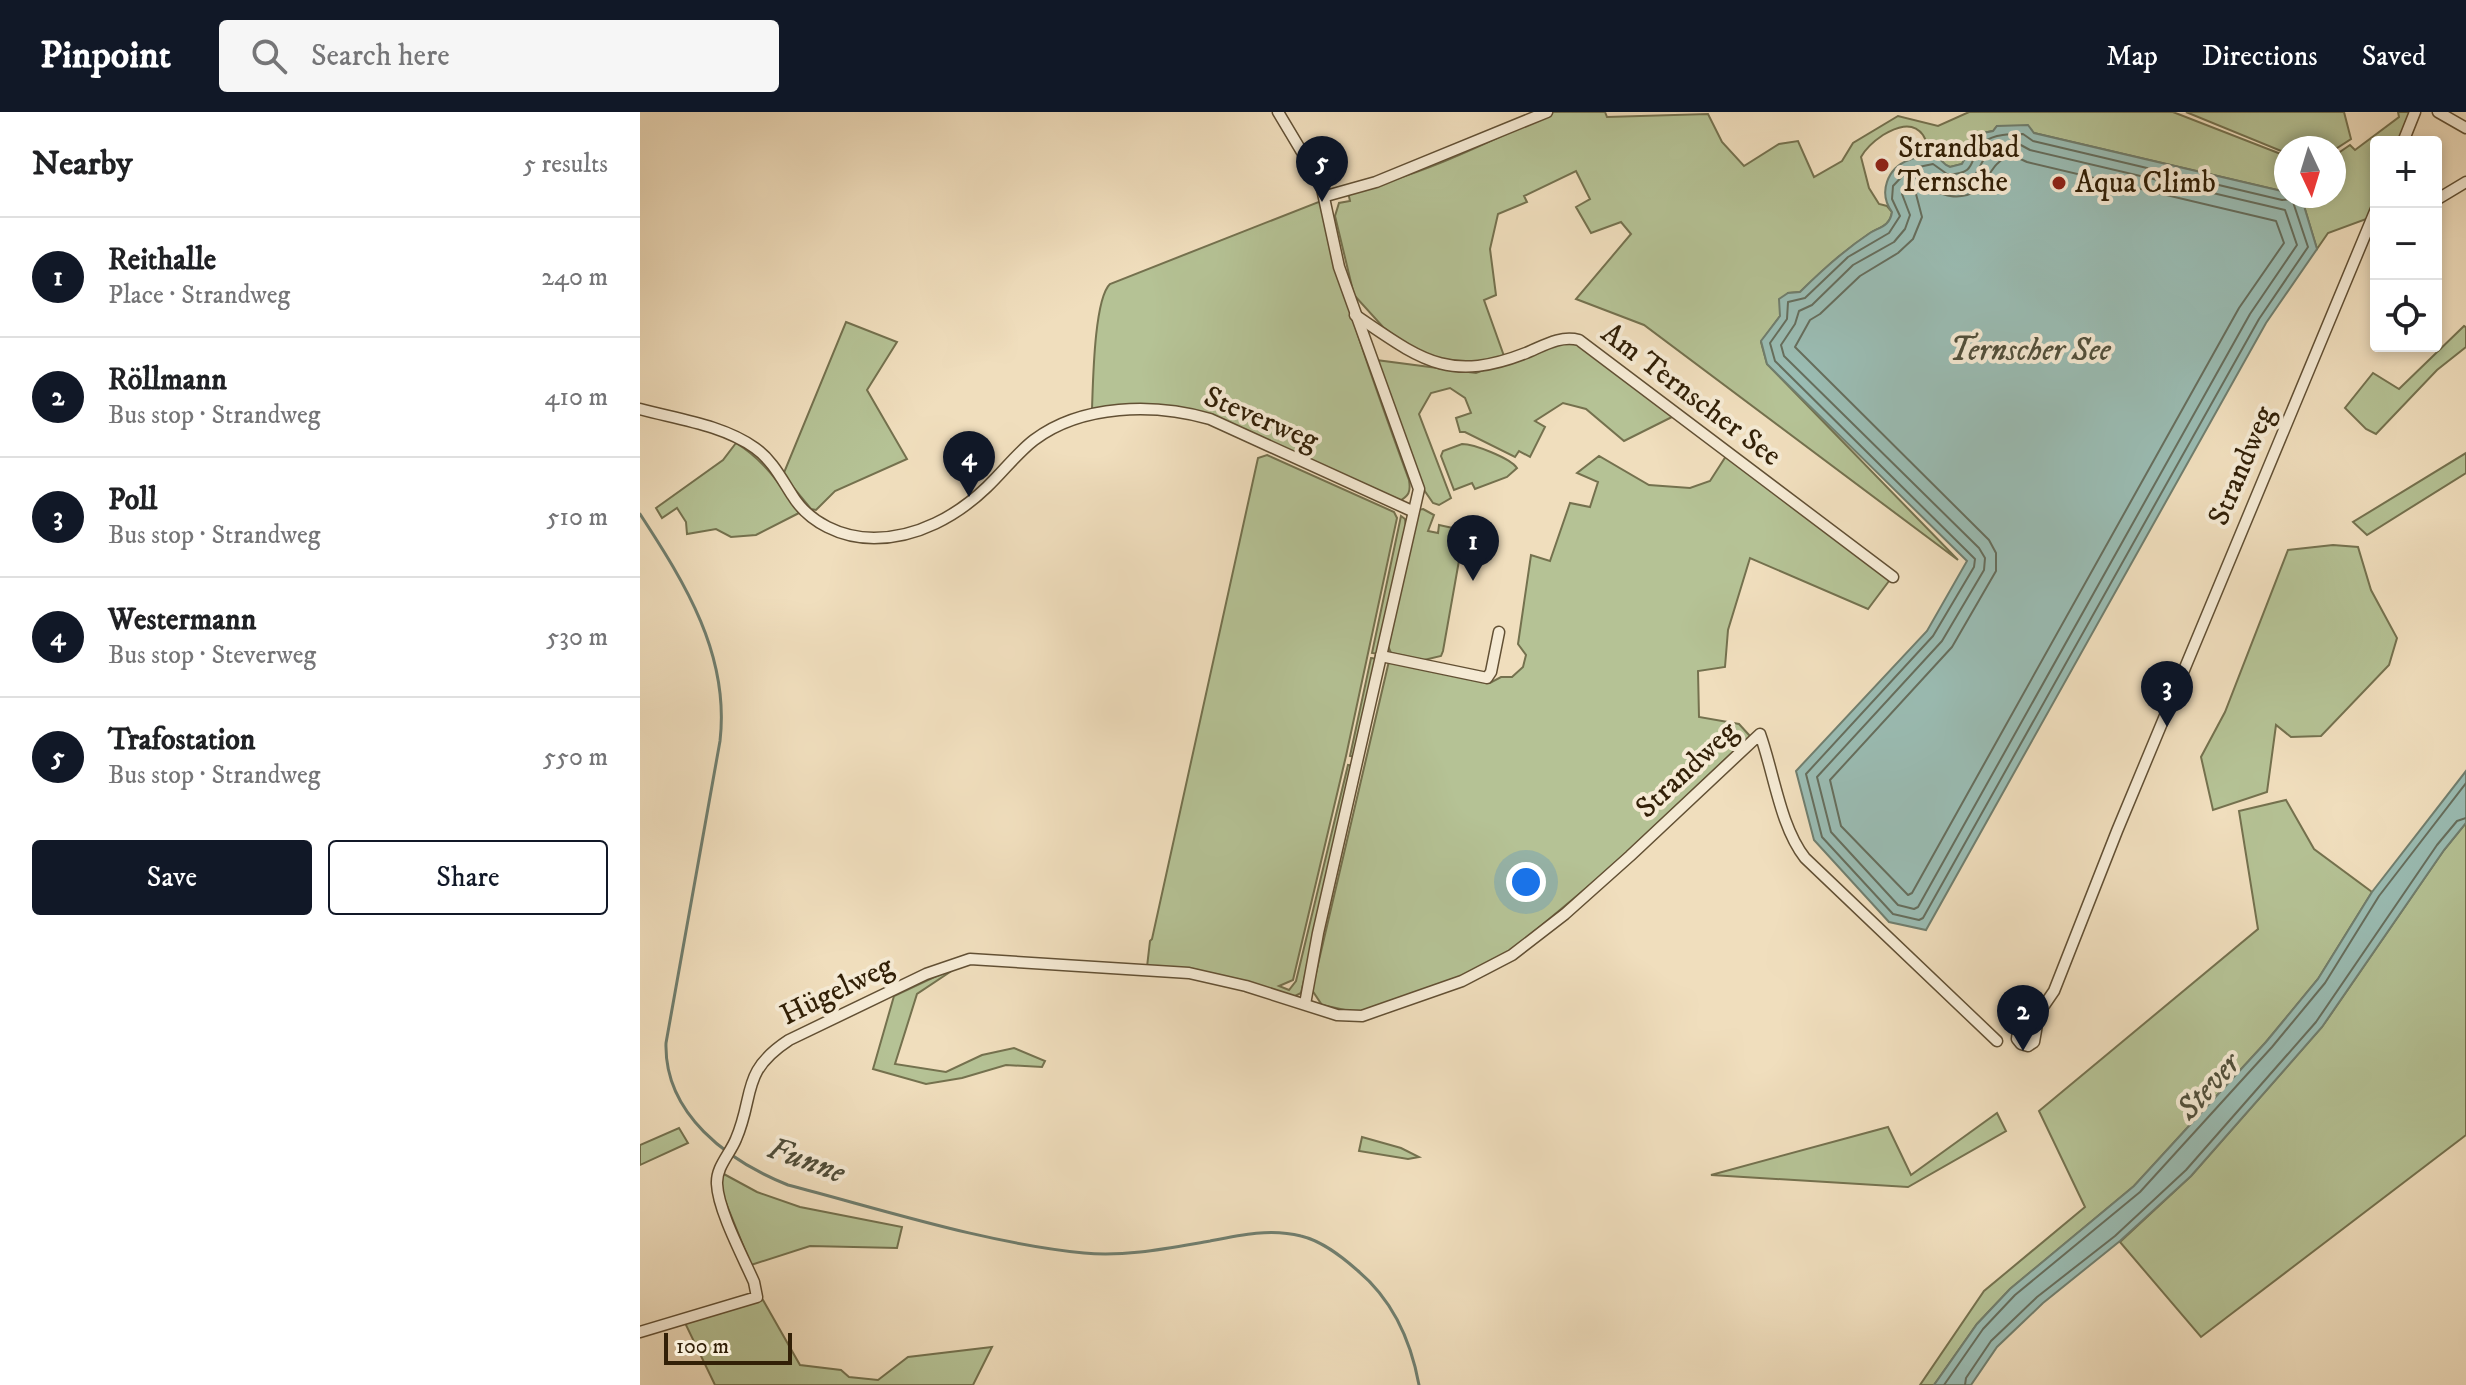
<!DOCTYPE html>
<meta charset="utf-8">
<style>
:root{--surface:#fff;--page:#f6f6f6;--text:#202124;--muted:#757577;--line:#e0e0e0;--accent:#111827}
body{margin:0;font-family:"IM FELL DW Pica",serif;background:var(--page);color:var(--text)}
.controls{position:absolute;right:24px;top:24px;display:grid;overflow:hidden;border-radius:8px;box-shadow:0 4px 12px #0003}
.controls button{width:72px;height:72px;display:grid;place-items:center;padding:0;border:0;border-bottom:2px solid var(--line);background:var(--surface);color:var(--text);font:40px sans-serif}
.compass{position:absolute;left:1634px;top:24px;width:72px;height:72px;border-radius:50%;background:var(--surface);box-shadow:0 4px 12px #0003;rotate:176deg}
.scale{position:absolute;left:24px;bottom:20px;width:128px;box-sizing:border-box;padding-left:8px;border:4px solid #322007;border-top:0;font-size:22px;line-height:28px;white-space:nowrap;color:#322007;-webkit-text-stroke:6px #f5ead4;paint-order:stroke}
.you{position:absolute;left:886px;top:770px;width:28px;height:28px;margin:-20px;border:6px solid #fff;border-radius:50%;background:#1a73e8;box-shadow:0 0 0 12px #1a73e833}
.badge{display:grid;place-items:center;width:52px;height:52px;border-radius:50%;background:var(--accent);color:#fff;font-size:26px;font-weight:700}
.pin{position:absolute;translate:-50% -66px;filter:drop-shadow(0 2px 4px #0008)}
.pin::after{content:'';position:absolute;top:42px;width:28px;height:24px;background:inherit;clip-path:polygon(0 0,100% 0,50% 100%)}
.list{margin:0;padding:0;list-style:none}
h2{display:flex;justify-content:space-between;align-items:center;height:104px;margin:0;padding:0 32px;font-size:34px}
h2 small{font-size:26px;font-weight:400;color:var(--muted)}
.list li{display:grid;grid-template-columns:52px 1fr auto;gap:24px;align-items:center;box-sizing:border-box;height:120px;padding:0 32px;border-top:2px solid var(--line)}
.list b{display:block;font-size:30px;white-space:nowrap}
.list p{margin:0;font-size:26px;white-space:nowrap;color:var(--muted)}
.list em{font-size:26px;font-style:normal;color:var(--muted)}
.actions{display:flex;gap:16px;padding:24px 32px}
.actions a{flex:1;padding:18px 0;border:2px solid var(--accent);border-radius:8px;text-align:center;font-size:28px;color:var(--accent)}
.actions .main{background:var(--accent);color:#fff}
.icon{flex:none;width:44px;height:44px;fill:none;stroke:currentColor;stroke-width:2;stroke-linecap:round;stroke-linejoin:round}
.map{position:relative;flex:none;width:1826px;height:1273px;overflow:hidden}
header{display:flex;align-items:center;gap:48px;box-sizing:border-box;height:112px;padding:0 40px;background:var(--accent);color:#fff}
header strong{font-size:38px}
nav{display:flex;gap:44px;margin-inline-start:auto;font-size:28px}
.search{width:560px;height:72px;background:var(--page);display:flex;align-items:center;gap:20px;box-sizing:border-box;padding:0 28px;border-radius:8px;color:var(--muted);font-size:30px}
main{display:flex}
aside{flex:1;background:var(--surface)}
.map>svg:first-child{display:block}
.green{fill:#b5c295;stroke:#74714e;stroke-width:2}
.water{fill:#9abcb3;stroke:#707e6e;stroke-width:2}
.lines{fill:none;stroke-linecap:round;stroke-linejoin:round}
.shore{stroke:#666e5d;stroke-width:2}
.stream{stroke:#707e6e;stroke-width:3}
.minor-casing{stroke:#625034;stroke-width:13}
.minor{stroke:#f5ead4;stroke-width:10}
.poi-dot{fill:#8f2418;stroke:#f5ead4;stroke-width:3}
.labels{text-anchor:middle;dominant-baseline:central;stroke-width:8;stroke-linejoin:round;paint-order:stroke}
.poi-label{font-size:30px;fill:#322007;stroke:#f5ead4;text-anchor:start}
.street-label{font-size:30px;fill:#322007;stroke:#f5ead4}
.water-label{font-size:32px;font-style:italic;fill:#514f3b;stroke:#f5ead4}
</style>
<header>
<strong>Pinpoint</strong>
<div class="search"><svg class="icon" aria-label="search" viewBox="0 0 24 24"><circle cx="10" cy="10" r="6"/><path d="M15 15l6 6"/></svg>Search here</div>
<nav><a>Map</a><a>Directions</a><a>Saved</a></nav>
</header>
<main>
<aside>
<h2>Nearby<small>5 results</small></h2>
<ul class="list">
<li><span class="badge">1</span><div><b>Reithalle</b><p>Place · Strandweg</p></div><em>240 m</em></li>
<li><span class="badge">2</span><div><b>Röllmann</b><p>Bus stop · Strandweg</p></div><em>410 m</em></li>
<li><span class="badge">3</span><div><b>Poll</b><p>Bus stop · Strandweg</p></div><em>510 m</em></li>
<li><span class="badge">4</span><div><b>Westermann</b><p>Bus stop · Steverweg</p></div><em>530 m</em></li>
<li><span class="badge">5</span><div><b>Trafostation</b><p>Bus stop · Strandweg</p></div><em>550 m</em></li>
</ul>
<div class="actions"><a class="main">Save</a><a>Share</a></div>
</aside>
<div class="map">
<svg width="1826" height="1273" viewBox="0 0 1826 1273">
<rect width="100%" height="100%" fill="#f0debd"/>
<filter id="stains"><feTurbulence type="fractalNoise" baseFrequency=".0025" numOctaves="4"/><feColorMatrix values="0 0 0 0 .2 0 0 0 0 .09 0 0 0 0 .02 0 0 0 .5 -.17"/></filter>
<radialGradient id="worn" r=".72"><stop offset=".6" stop-color="#630" stop-opacity="0"/><stop offset="1" stop-color="#630" stop-opacity=".3"/></radialGradient>
<g class="green">
<path d="M913,0H965L967,5L1068,2L1082,30L1104,54L1139,32L1158,29L1174,65L1202,49L1213,31L1258,4L1298,14L1329,0H1533L1646,44V80L1394,21L1377,14H1357L1353,19L1338,22L1322,52L1310,55L1305,53C1301,48 1297,44 1293,39C1288,34 1286,28 1283,23C1272,8 1255,16 1243,23C1234,29 1226,36 1221,45L1229,76L1239,92L1247,94L1252,100C1250,114 1240,115 1230,121C1203,139 1183,158 1160,180L1148,181L1140,204L1121,230L1127,252L1318,448L1004,213L936,187L991,122L981,110L951,121L936,95L950,87L936,59L884,84L887,90L858,102L850,137L856,183L844,188L864,244L830,253L782,244L743,215L714,183L695,104L699,91L710,89L708,80C779,65 847,31 913,0Z"/>
<polygon points="1546,0 1704,0 1711,27 1694,38 1646,36 1646,41"/>
<polygon points="1758,0 1773,0 1761,30 1736,30 1736,91 1729,106 1688,121 1677,137 1661,84 1694,84 1694,44 1710,33 1715,38 1759,5"/>
<path d="M681,89C702,185 735,275 769,368C771,380 769,384 758,390L569,303C529,292 493,293 452,297C453,272 454,187 470,172Z"/>
<polygon points="206,210 257,230 227,278 267,347 195,379 176,398 171,397 143,363"/>
<polygon points="1824,214 1826,215 1826,235 1797,258 1736,322 1726,317 1705,296 1733,261 1759,277"/>
<polygon points="939,228 1034,304 984,329 946,297 923,291 895,309 905,315 890,345 879,339 875,345 825,320 820,320 816,306 831,301 825,286 810,276 791,281 779,302 811,386 799,393 793,391 782,375 736,248 836,261 919,229"/>
<path d="M96,331C125,349 141,373 159,401L116,423L91,425L76,417L47,422L46,410L37,396L22,406L16,396L83,348Z"/>
<path d="M822,332C834,332 870,346 877,356L867,365L835,377L832,371L814,378L801,344L803,339Z"/>
<polygon points="1088,341 1252,465 1228,497 1110,446 1088,518 1085,555 1058,559 1059,605 1099,612 1110,624 969,757 872,838 836,859 719,901 682,893 672,878 749,549 850,571 861,565 872,565 883,555 886,543 878,532 891,443 910,449 930,391 950,395 958,370 937,361 959,344 1009,373 1050,376 1070,369"/>
<polygon points="1826,341 1826,361 1727,423 1713,410"/>
<polygon points="627,343 754,400 757,406 706,644 653,868 639,874 649,878 656,869 708,653 714,654 661,881 653,885 507,855 510,829 512,827 618,346"/>
<polygon points="783,397 794,403 788,419 798,421 799,413 845,423 844,429 823,426 803,539 801,544 784,548 751,541 748,534 778,398"/>
<polygon points="761,404 765,407 766,415 739,542 732,541"/>
<polygon points="1693,433 1718,435 1731,478 1757,526 1749,553 1681,624 1651,625 1636,613 1627,680 1573,698 1561,645 1585,600 1648,438"/>
<polygon points="731,546 738,547 716,645 710,644"/>
<polygon points="1646,688 1674,737 1732,780 1678,867 1626,930 1494,1074 1370,1177 1337,1212 1294,1273 1280,1273 1344,1179 1445,1095 1399,999 1618,817 1599,699"/>
<polygon points="1826,711 1826,1023 1561,1225 1480,1130 1551,1064 1682,915 1804,738"/>
<polygon points="322,852 277,882 255,952 306,960 342,943 374,936 405,949 402,955 366,953 322,966 286,972 233,957 254,884"/>
<polygon points="1357,1001 1366,1019 1268,1075 1071,1063 1248,1015 1271,1063"/>
<polygon points="39,1016 48,1031 0,1053 0,1033"/>
<polygon points="722,1025 761,1036 779,1045 768,1047 719,1039"/>
<polygon points="82,1061 117,1080 160,1095 262,1115 257,1136 170,1134 111,1153 82,1081"/>
<polygon points="123,1188 160,1253 201,1258 209,1265 238,1268 268,1245 352,1235 333,1273 75,1273 45,1211"/>
</g>
<g class="water">
<path d="M1388,13L1394,21L1646,80V84H1661L1677,137L1626,211L1286,818L1249,810L1174,728L1156,659L1287,519L1327,449L1127,252L1121,229L1140,204L1139,187L1148,181L1160,180C1183,157 1203,139 1230,121C1240,115 1250,114 1252,100C1238,81 1247,56 1269,48C1278,44 1286,46 1294,42L1306,53L1310,55L1322,52L1338,22L1353,19L1357,14Z"/>
<polygon points="1826,659 1826,711 1804,738 1682,915 1551,1064 1480,1129 1403,1191 1357,1235 1331,1273 1294,1273 1337,1212 1370,1177 1494,1074 1626,930 1678,867 1732,780"/>
</g>
<g class="lines">
<g class="shore">
<path d="M1383,22L1393,29L1642,88L1652,87L1668,135L1619,207L1283,806L1279,808L1253,802L1182,725L1166,662L1293,524L1334,455L1335,447L1135,249L1130,231L1147,207L1148,190L1165,186L1208,145L1249,121L1260,104L1252,87L1253,74L1269,57L1293,52L1307,62C1341,63 1327,43 1344,30C1354,22 1371,22 1383,22Z"/>
<path d="M1379,32L1390,38L1645,98L1657,133L1610,202L1278,795L1274,797L1258,793L1191,720L1177,665L1302,529L1344,458L1345,446L1339,436L1144,244L1141,233L1155,212L1159,199L1172,193L1213,153L1254,130L1265,117L1270,103L1262,82C1275,46 1297,77 1320,72C1339,68 1338,52 1349,40C1356,33 1370,33 1379,32Z"/>
<path d="M1367,45H1376L1387,50L1636,109L1644,131L1599,196L1272,781L1268,783L1201,714L1190,668L1312,535L1356,459V441L1349,428L1155,235L1170,208L1180,202L1220,164L1258,141L1273,127L1282,105L1276,82L1278,77C1292,74 1305,89 1327,83C1348,76 1349,52 1367,45Z"/>
<polyline points="1304,1273 1343,1217 1375,1183 1500,1080 1632,935 1685,871 1739,784 1826,671"/>
<polyline points="1325,1273 1326,1266 1351,1229 1397,1185 1475,1124 1546,1058 1676,910 1797,733 1817,709 1826,706"/>
</g>
<path class="stream" d="M0,402C45,471 90,543 80,629L26,931C24,1002 88,1049 148,1073C244,1098 345,1131 444,1141C486,1145 529,1136 570,1129C599,1123 631,1116 661,1124C682,1129 701,1144 717,1158C752,1187 771,1229 779,1273"/>
<defs>
<g id="minor">
<polyline points="638,0 681,72 699,155 779,377 678,821 665,892"/>
<polyline points="1798,0 1826,16"/>
<polyline points="1763,30 1775,0"/>
<polyline points="686,84 736,70 907,0"/>
<polyline points="1796,88 1826,70"/>
<path d="M715,203C779,246 807,272 886,241C903,234 920,223 939,228L1253,465"/>
<path d="M0,297C37,307 83,313 115,336C132,348 141,366 152,383C169,411 202,426 234,426C277,426 317,404 347,375C363,360 377,341 394,328C442,292 514,291 570,307L772,399"/>
<polyline points="741,544 847,566 851,560 859,520"/>
<polyline points="1403,895 1398,907 1394,930 1388,934 1381,932 1377,927 1378,918 1403,895 1414,879 1477,719 1736,97"/>
<path d="M0,1220L117,1185L114,1170C103,1145 78,1098 77,1072C76,1055 90,1042 96,1027C115,983 100,960 149,928L286,862L330,847L549,861L606,874L697,903L722,904L822,869L872,843L925,802L990,744L1120,622C1134,661 1140,714 1165,746L1357,929"/>
</g>
</defs>
<use href="#minor" class="minor-casing"/>
<use href="#minor" class="minor"/>
</g>
<g class="poi-dot">
<circle cx="1242" cy="53" r="8"/>
<circle cx="1419" cy="71" r="8"/>
</g>
<g class="labels">
<g class="poi-label">
<text x="1258" y="36">Strandbad<tspan x="1258" dy="34">Ternsche</tspan></text>
<text x="1435" y="71">Aqua Climb</text>
</g>
<g class="street-label">
<text transform="translate(1051 283) rotate(37)">Am Ternscher See</text>
<text transform="translate(621 307) rotate(23)">Steverweg</text>
<text transform="translate(1602 354) rotate(-67)">Strandweg</text>
<text transform="translate(1047 658) rotate(-43)">Strandweg</text>
<text transform="translate(197 879) rotate(-26)">Hügelweg</text>
</g>
<g class="water-label">
<text x="1390" y="239">Ternscher See</text>
<text transform="translate(1569 975) rotate(-48)">Stever</text>
<text transform="translate(166 1049) rotate(20)">Funne</text>
</g>
</g>
<rect width="100%" height="100%" filter="url(#stains)"/>
<rect width="100%" height="100%" fill="url(#worn)"/>
</svg>
<div class="controls">
<button>+</button>
<button>−</button>
<button><svg class="icon" aria-label="locate" viewBox="0 0 24 24"><circle cx="12" cy="12" r="6"/><path d="M12 2v4M12 18v4M2 12h4M18 12h4"/></svg></button>
</div>
<svg class="compass" viewBox="-18 -18 36 36"><path d="M0-13l5 13h-10z" fill="#e53935"/><path d="M0 13l5-13h-10z" fill="#757577"/></svg>
<div class="scale">100 m</div>
<div class="you"></div>
<div class="pin badge" style="left:833px;top:469px">1</div>
<div class="pin badge" style="left:1383px;top:939px">2</div>
<div class="pin badge" style="left:1527px;top:615px">3</div>
<div class="pin badge" style="left:329px;top:385px">4</div>
<div class="pin badge" style="left:682px;top:90px">5</div>
</div>
</main>
